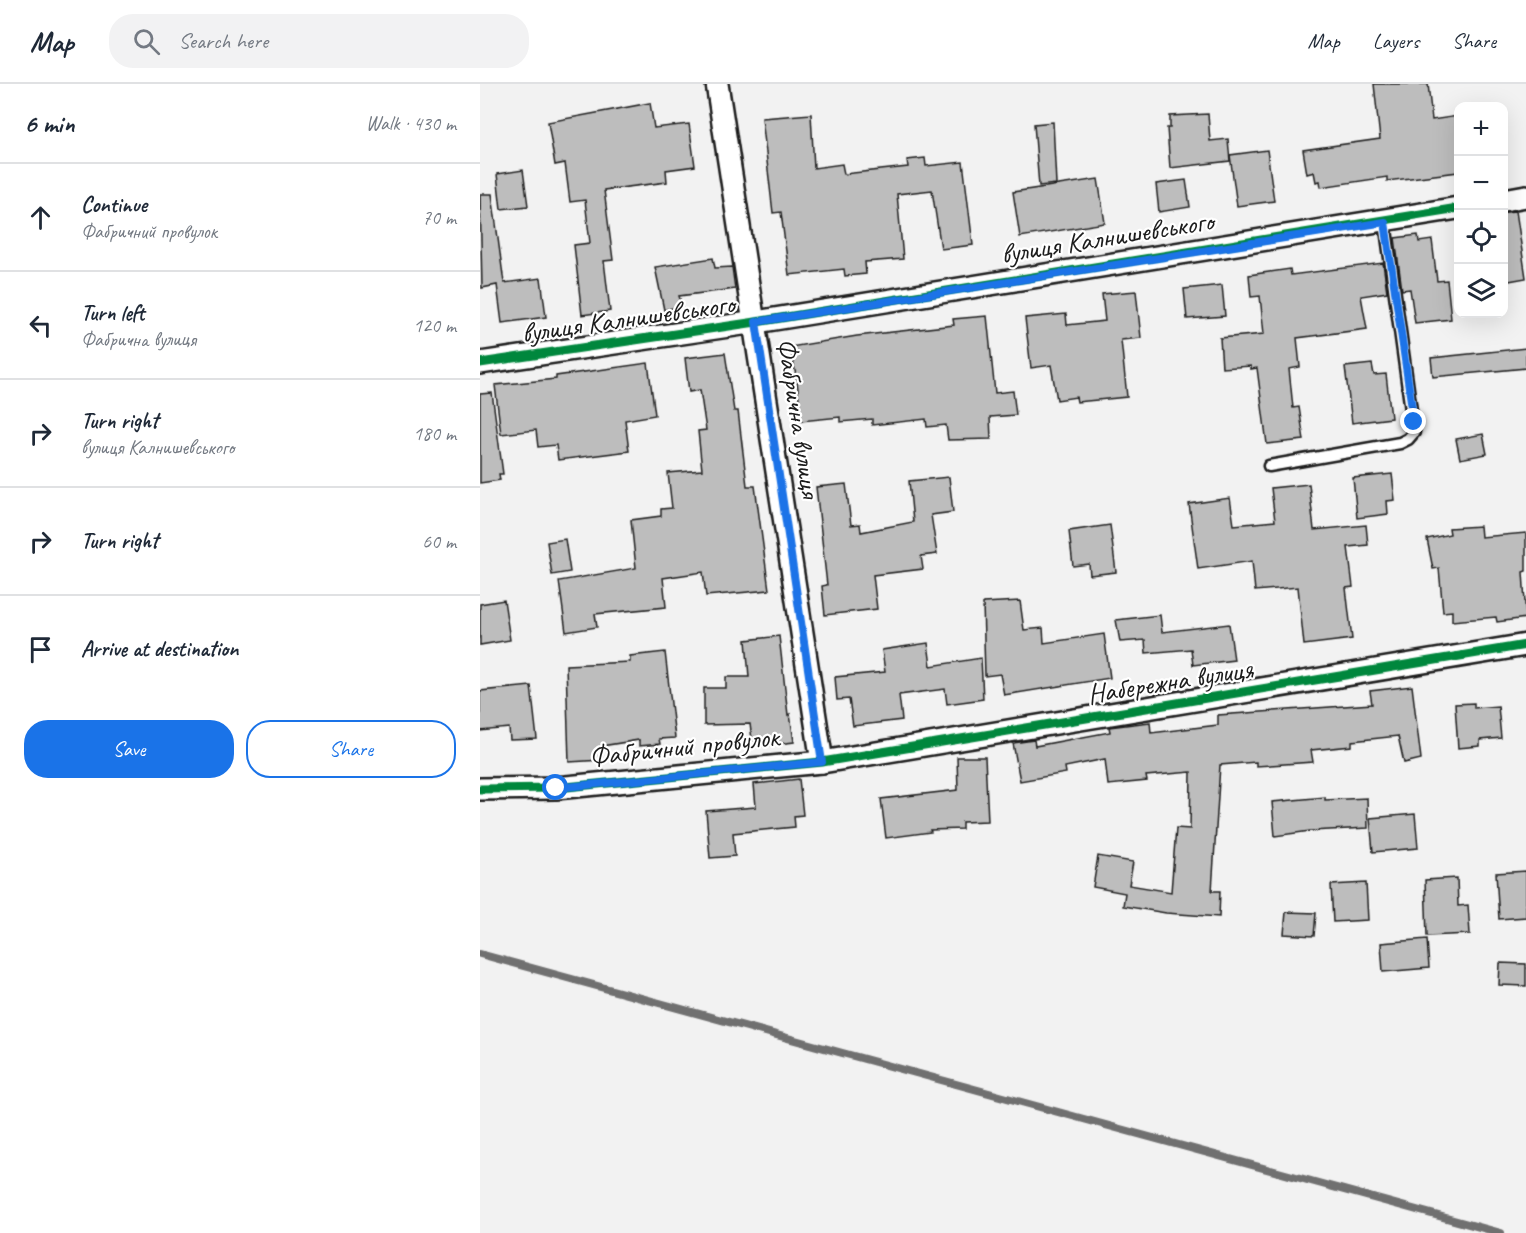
<!DOCTYPE html>
<meta charset="utf-8">
<style>
:root{--surface:#fff;--page:#f2f2f3;--text:#1f2937;--muted:#747a83;--line:#e0e1e3;--accent:#1a73e8}
body{margin:0;font-family:Caveat,sans-serif;background:var(--page);color:var(--text)}
.controls{position:absolute;right:18px;top:18px;display:grid;overflow:hidden;border-radius:12px;box-shadow:0 6px 24px #0002}
.controls button{width:54px;height:54px;display:grid;place-items:center;padding:0;border:0;border-bottom:2px solid var(--line);background:var(--surface);color:var(--text);font:30px sans-serif}
.stop{position:absolute;width:18px;height:18px;margin:-14px;border:4px solid #1a73e8;border-radius:50%;background:#fff}
.stop.end{background:#1a73e8;border-color:#fff;box-shadow:0 2px 6px #0008}
.list{margin:0;padding:0;list-style:none}
h2{display:flex;justify-content:space-between;align-items:center;height:78px;margin:0;padding:0 24px;font-size:26px}
h2 small{font-size:20px;font-weight:400;color:var(--muted)}
.list li{display:grid;grid-template-columns:39px 1fr auto;gap:18px;align-items:center;box-sizing:border-box;height:108px;padding:0 24px;border-top:2px solid var(--line)}
.list b{display:block;font-size:22px;white-space:nowrap}
.list p{margin:0;font-size:20px;white-space:nowrap;color:var(--muted)}
.list em{font-size:20px;font-style:normal;color:var(--muted)}
.actions{display:flex;gap:12px;padding:18px 24px}
.actions a{flex:1;padding:14px 0;border:2px solid var(--accent);border-radius:24px;text-align:center;font-size:21px;color:var(--accent)}
.actions .main{background:var(--accent);color:#fff}
.icon{flex:none;width:33px;height:33px;fill:none;stroke:currentColor;stroke-width:2;stroke-linecap:round;stroke-linejoin:round}
.map{position:relative;flex:none;width:1046px;height:1149px;overflow:hidden}
header{display:flex;align-items:center;gap:36px;box-sizing:border-box;height:84px;padding:0 30px;background:var(--surface);border-bottom:2px solid var(--line)}
header strong{font-size:28px}
nav{display:flex;gap:33px;margin-inline-start:auto;font-size:21px}
.search{width:420px;height:54px;background:var(--page);display:flex;align-items:center;gap:15px;box-sizing:border-box;padding:0 21px;border-radius:24px;color:var(--muted);font-size:22px}
main{display:flex}
aside{flex:1;background:var(--surface)}
.map>svg:first-child{display:block}
.lines{fill:none;stroke-linecap:round;stroke-linejoin:round}
.stream{stroke:#707070;stroke-width:8}
.building{fill:#bdbdbd;stroke:#1c1c1c;stroke-width:1.5}
.service-casing{stroke:#1c1c1c;stroke-width:15}
.minor-casing{stroke:#1c1c1c;stroke-width:26}
.service{stroke:#fff;stroke-width:10}
.minor{stroke:#fff;stroke-width:21}
.cycleway-casing{stroke:#fff;stroke-width:13}
.cycleway{stroke:#00873e;stroke-width:9}
.route{stroke:#1a73e8;stroke-width:8}
.labels{text-anchor:middle;dominant-baseline:central;stroke-width:4.5;stroke-linejoin:round;paint-order:stroke}
.street-label{font-size:28px;fill:#1c1c1c;stroke:#fff}
</style>
<header>
<strong>Map</strong>
<div class="search"><svg class="icon" aria-label="search" viewBox="0 0 24 24"><circle cx="10" cy="10" r="6"/><path d="M15 15l6 6"/></svg>Search here</div>
<nav><a>Map</a><a>Layers</a><a>Share</a></nav>
</header>
<main>
<aside>
<h2>6 min<small>Walk · 430 m</small></h2>
<ul class="list">
<li><svg class="icon" aria-label="ahead" viewBox="0 0 24 24"><path d="M12 20V5M6 11l6-6 6 6"/></svg><div><b>Continue</b><p>Фабричний провулок</p></div><em>70 m</em></li>
<li><svg class="icon" aria-label="left" viewBox="0 0 24 24"><path d="M17 20v-9H6M10 6l-5 5 5 5"/></svg><div><b>Turn left</b><p>Фабрична вулиця</p></div><em>120 m</em></li>
<li><svg class="icon" aria-label="right" viewBox="0 0 24 24"><path d="M7 20v-9h11M14 6l5 5-5 5"/></svg><div><b>Turn right</b><p>вулиця Калнишевського</p></div><em>180 m</em></li>
<li><svg class="icon" aria-label="right" viewBox="0 0 24 24"><path d="M7 20v-9h11M14 6l5 5-5 5"/></svg><div><b>Turn right</b></div><em>60 m</em></li>
<li><svg class="icon" aria-label="arrive" viewBox="0 0 24 24"><path d="M6 21V4h12l-3 4 3 4H6"/></svg><div><b>Arrive at destination</b></div></li>
</ul>
<div class="actions"><a class="main">Save</a><a>Share</a></div>
</aside>
<div class="map">
<svg width="1046" height="1149" viewBox="0 0 1046 1149">
<rect width="100%" height="100%" fill="#f2f2f2"/>
<filter id="ink" filterUnits="userSpaceOnUse"><feTurbulence type="fractalNoise" baseFrequency=".0167" numOctaves="2"/><feDisplacementMap in="SourceGraphic" scale="12" xChannelSelector="R" yChannelSelector="G"/><feConvolveMatrix kernelMatrix="1 2 1 2 8 2 1 2 1" color-interpolation-filters="sRGB"/></filter>
<g filter="url(#ink)">
<g class="lines">
<polyline class="stream" points="0,870 1021,1149"/>
</g>
<g class="building">
<polygon points="894,0 948,0 952,36 978,32 978,88 907,97 907,93 841,103 840,97 836,98 834,88 827,90 823,66 900,55"/>
<polygon points="170,19 174,44 209,40 215,82 186,86 187,98 124,106 133,176 124,177 130,227 102,231 94,161 110,159 105,116 90,118 85,79 75,81 68,38"/>
<polygon points="331,30 334,84 362,80 364,90 428,83 427,76 445,74 446,82 483,78 493,161 461,165 452,106 417,110 423,175 385,178 386,190 365,192 364,185 309,191 301,128 293,129 282,34"/>
<polygon points="728,30 730,57 748,55 750,77 690,84 687,44 690,44 690,32"/>
<polygon points="573,38 576,100 559,102 554,40"/>
<polygon points="787,66 794,117 757,122 750,71"/>
<polygon points="43,86 48,122 21,125 17,90"/>
<polygon points="618,95 625,139 540,153 533,108"/>
<polygon points="706,96 710,123 679,128 676,100"/>
<polygon points="0,110 12,110 24,199 61,194 66,233 22,239 17,201 2,204"/>
<polygon points="1036,127 1046,194 1023,198 1023,128"/>
<polygon points="938,151 939,158 952,156 957,197 967,196 971,235 935,239 930,205 922,206 915,154"/>
<polygon points="233,174 235,184 252,183 255,205 199,212 202,222 184,226 175,183"/>
<polygon points="903,179 907,208 881,212 887,245 817,254 820,283 809,285 813,324 819,323 824,356 787,360 777,284 771,285 771,282 742,284 740,254 784,250 780,212 771,213 769,191 810,185 811,191"/>
<polygon points="742,201 745,232 707,235 704,205"/>
<polygon points="656,207 661,254 641,256 647,313 597,318 596,313 577,316 571,281 551,284 545,234 586,230 587,241 625,237 622,210"/>
<polygon points="507,232 515,309 533,307 536,331 510,333 511,355 468,356 466,341 447,343 446,335 392,341 392,335 360,338 360,333 321,337 317,296 310,263 377,252 474,241 473,235"/>
<polygon points="1046,264 1046,284 953,293 951,274"/>
<polygon points="245,269 254,327 258,327 267,402 275,402 289,506 226,512 223,488 183,494 186,523 115,530 117,543 86,548 79,497 156,484 151,436 181,432 181,425 192,424 188,389 222,386 218,347 226,346 220,306 209,308 205,274"/>
<polygon points="168,279 175,331 145,336 149,367 78,376 76,361 58,363 56,346 21,350 15,301 76,295 76,292"/>
<polygon points="892,280 894,291 906,290 911,334 872,339 865,283"/>
<polygon points="12,309 23,390 19,390 20,396 0,399 0,310"/>
<polygon points="1003,350 1007,370 980,375 976,355"/>
<polygon points="912,390 915,416 907,417 908,430 877,434 873,394"/>
<polygon points="469,393 473,428 451,431 457,470 441,472 443,485 393,491 397,525 345,531 342,502 347,501 336,403 366,400 371,441 380,440 381,448 433,438 429,397"/>
<polygon points="829,400 834,446 886,441 888,461 868,463 873,503 866,504 872,555 824,561 818,503 775,507 772,477 718,485 709,420 750,414 754,441 795,437 791,404"/>
<polygon points="630,441 636,488 610,491 609,480 593,482 589,447"/>
<polygon points="1000,442 1001,453 1046,449 1046,487 1043,488 1046,534 1017,538 1016,533 972,537 972,527 963,528 959,484 953,485 947,455 970,450 969,444"/>
<polygon points="85,455 90,488 72,491 67,458"/>
<polygon points="24,516 30,556 0,561 0,520"/>
<polygon points="540,517 544,546 563,544 564,559 624,550 630,594 524,611 520,590 505,592 503,519"/>
<polygon points="680,531 682,548 749,540 754,576 713,581 711,565 666,569 665,556 640,558 636,536"/>
<polygon points="299,552 308,631 310,630 314,658 273,663 270,640 224,641 224,604 246,604 246,593 269,593 266,556"/>
<polygon points="448,559 451,582 501,574 503,615 467,620 465,605 419,611 422,636 373,642 369,615 357,616 355,593 405,588 402,566"/>
<polygon points="185,568 195,654 179,655 180,660 159,662 159,656 122,662 122,676 89,678 86,581 150,578 150,572"/>
<polygon points="51,602 57,655 30,656 29,644 0,647 0,607"/>
<polygon points="932,602 941,675 924,679 918,652 872,657 872,662 831,666 833,678 776,682 776,678 740,681 732,807 740,807 739,833 686,829 643,822 645,809 613,803 618,772 653,778 649,801 691,808 696,744 710,745 711,688 666,692 667,697 628,701 625,675 585,683 586,689 540,697 533,659 554,656 555,662 630,648 629,643 670,638 671,649 738,641 738,631 892,620 890,607"/>
<polygon points="994,619 994,624 1018,622 1021,654 1000,656 1000,662 978,664 975,620"/>
<polygon points="477,673 505,673 508,737 482,738 482,745 450,746 451,748 406,754 401,715 478,706"/>
<polygon points="319,695 323,731 314,732 315,743 253,749 255,772 230,774 226,727 276,723 274,700"/>
<polygon points="845,713 845,716 887,714 888,744 830,747 795,752 792,718"/>
<polygon points="935,730 938,764 893,768 890,734"/>
<polygon points="1046,787 1046,833 1019,835 1016,789"/>
<polygon points="977,794 978,822 988,821 990,850 947,852 945,796"/>
<polygon points="886,799 888,836 853,838 851,801"/>
<polygon points="806,828 836,829 834,852 804,850"/>
<polygon points="947,855 949,884 903,888 901,859"/>
<polygon points="1020,879 1046,880 1046,902 1019,901"/>
</g>
<g class="lines">
<defs>
<polyline id="service" points="789,382 920,359 928,355 934,348 905,138"/>
<g id="minor">
<polyline points="237,0 342,678"/>
<polyline points="1024,116 1046,112"/>
<polyline points="0,279 276,238 978,124"/>
<polyline points="0,705 76,704 342,678 1046,561"/>
</g>
</defs>
<use href="#service" class="service-casing"/>
<use href="#minor" class="minor-casing"/>
<use href="#service" class="service"/>
<use href="#minor" class="minor"/>
<defs>
<g id="cycleway">
<polyline points="0,279 276,238 978,124"/>
<polyline points="0,705 76,704 342,678 1046,561"/>
</g>
</defs>
<use href="#cycleway" class="cycleway-casing"/>
<use href="#cycleway" class="cycleway"/>
</g>
</g>
<g class="lines" filter="url(#ink)">
<polyline class="route" points="76,704 342,678 276,238 905,138 934,338"/>
</g>
<g class="labels">
<g class="street-label">
<text transform="translate(627 153) rotate(-9)">вулиця Калнишевського</text>
<text transform="translate(148 234) rotate(-8)">вулиця Калнишевського</text>
<text transform="translate(319 334) rotate(81)">Фабрична вулиця</text>
<text transform="translate(690 597) rotate(-9)">Набережна вулиця</text>
<text transform="translate(204 662) rotate(-6)">Фабричний провулок</text>
</g>
</g>
</svg>
<div class="controls">
<button>+</button>
<button>−</button>
<button><svg class="icon" aria-label="locate" viewBox="0 0 24 24"><circle cx="12" cy="12" r="6"/><path d="M12 2v4M12 18v4M2 12h4M18 12h4"/></svg></button>
<button><svg class="icon" aria-label="layers" viewBox="0 0 24 24"><path d="M12 4l9 5-9 5-9-5zM3 14l9 5 9-5"/></svg></button>
</div>
<div class="stop" style="left:76px;top:704px"></div>
<div class="stop end" style="left:934px;top:338px"></div>
</div>
</main>
